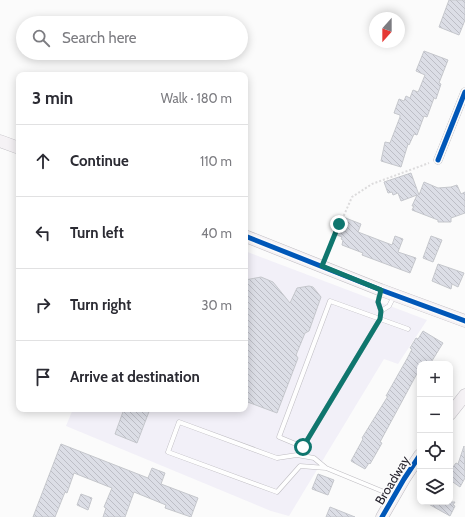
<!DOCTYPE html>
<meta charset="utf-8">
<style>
:root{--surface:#fff;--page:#f2f2f3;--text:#2b2b33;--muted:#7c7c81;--line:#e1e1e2}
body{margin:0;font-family:Cabin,sans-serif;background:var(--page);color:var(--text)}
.controls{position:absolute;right:12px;bottom:12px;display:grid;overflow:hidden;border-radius:8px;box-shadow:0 2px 10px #0003}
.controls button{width:36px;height:36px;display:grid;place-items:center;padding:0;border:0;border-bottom:1px solid var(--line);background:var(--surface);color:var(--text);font:20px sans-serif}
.compass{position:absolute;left:369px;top:12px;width:36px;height:36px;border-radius:50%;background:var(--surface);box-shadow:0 2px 10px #0003;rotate:201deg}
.stop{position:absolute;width:12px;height:12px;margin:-9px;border:3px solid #0f766e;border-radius:50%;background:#fff}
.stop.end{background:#0f766e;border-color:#fff;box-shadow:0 1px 4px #0008}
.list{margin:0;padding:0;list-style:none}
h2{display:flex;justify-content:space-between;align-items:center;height:52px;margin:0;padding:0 16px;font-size:17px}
h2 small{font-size:13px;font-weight:400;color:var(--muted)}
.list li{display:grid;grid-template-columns:26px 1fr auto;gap:12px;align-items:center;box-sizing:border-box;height:72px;padding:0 16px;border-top:1px solid var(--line)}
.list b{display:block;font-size:15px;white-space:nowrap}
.list em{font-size:13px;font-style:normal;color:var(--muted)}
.icon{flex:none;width:22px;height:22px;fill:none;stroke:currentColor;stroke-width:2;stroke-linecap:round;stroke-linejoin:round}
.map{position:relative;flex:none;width:465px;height:517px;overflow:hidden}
.search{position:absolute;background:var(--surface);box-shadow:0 2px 10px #0003;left:16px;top:16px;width:232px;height:44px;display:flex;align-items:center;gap:10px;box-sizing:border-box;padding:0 14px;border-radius:22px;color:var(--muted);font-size:15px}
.panel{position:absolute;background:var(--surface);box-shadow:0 2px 10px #0003;left:16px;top:72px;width:232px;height:340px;border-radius:8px}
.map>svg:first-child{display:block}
.built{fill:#f2f0f8}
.building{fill:url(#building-back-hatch);stroke:#c5c7cc}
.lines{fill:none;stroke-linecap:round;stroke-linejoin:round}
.lane-casing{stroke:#bebcc1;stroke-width:5}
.street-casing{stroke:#bebcc1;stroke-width:9}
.secondary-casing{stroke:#bebcc1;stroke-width:13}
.path{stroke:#dcdbdc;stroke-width:2;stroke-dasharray:2 2;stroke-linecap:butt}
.lane{stroke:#fefefe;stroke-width:4}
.street{stroke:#fefefe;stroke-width:8}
.secondary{stroke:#f5f2f5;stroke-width:12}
.cycleway-casing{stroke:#fbfbfb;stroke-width:8}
.cycleway{stroke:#0057b8;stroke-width:5}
.route{stroke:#0f766e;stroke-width:5}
.labels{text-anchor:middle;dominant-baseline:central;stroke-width:3;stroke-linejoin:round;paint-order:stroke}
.street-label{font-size:13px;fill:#292630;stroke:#fbfbfb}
</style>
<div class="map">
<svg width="465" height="517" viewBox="0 0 465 517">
<defs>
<pattern id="building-back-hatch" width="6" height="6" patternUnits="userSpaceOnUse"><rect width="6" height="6" fill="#dcdee6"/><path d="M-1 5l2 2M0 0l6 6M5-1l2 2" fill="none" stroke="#bdbec6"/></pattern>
</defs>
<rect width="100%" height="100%" fill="#fbfbfb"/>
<polygon class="built" points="245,251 427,320 398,364 384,359 289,516 271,511 66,426 73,409 245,409"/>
<g class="building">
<polygon points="449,0 465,0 465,20 459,35 439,27"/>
<polygon points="424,51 448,60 439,83 441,84 436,99 434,98 427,117 424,116 417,135 414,134 409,145 408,144 401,167 381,161 385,142 390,143 400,117 400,115 394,113 399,99 404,101 406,96 410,98 413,90 418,92 419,90 425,75 416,71"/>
<polygon points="411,173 419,195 424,182 438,188 451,187 457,185 461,194 465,192 465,213 451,218 451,222 438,222 438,220 412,210 414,206 412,206 417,195 401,201 398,193 393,195 392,192 388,193 384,182"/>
<polygon points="343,217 361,224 358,232 392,245 395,236 403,239 398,252 416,258 410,273 362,255 363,253 342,245 343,240 341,239 342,237 337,235"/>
<polygon points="431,236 442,240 433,262 423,258"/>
<polygon points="438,264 464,273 458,287 452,284 451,289 432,281"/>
<polygon points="261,277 273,282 290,303 297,288 309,286 313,287 321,297 309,331 305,333 296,355 298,358 277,413 245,401 245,280"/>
<polygon points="423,331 443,343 430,364 420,364 420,368 380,442 382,443 370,464 369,463 365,469 351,461 363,439 362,438 388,396 386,396 408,357 412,349 410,348 416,338 418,339"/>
<polygon points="124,409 150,409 137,443 115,434"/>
<polygon points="61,444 148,478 152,468 165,473 161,484 198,498 191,517 165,508 166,505 134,492 125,517 103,517 106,508 104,507 112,488 74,473 67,493 65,492 55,517 33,517"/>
<polygon points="464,446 465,478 460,487 450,480 450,471 456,463 458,464"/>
<polygon points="318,474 334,480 328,495 312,489"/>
<polygon points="81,494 92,498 88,510 77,505"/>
<polygon points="425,502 455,502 453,505 455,506 450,516"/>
<polygon points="330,507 355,517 326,517"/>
</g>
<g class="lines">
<defs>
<g id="lane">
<polyline points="380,292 378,302 381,311 389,306 394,296"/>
<polyline points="381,311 380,319 303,447 279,437 330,301 408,329"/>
<polyline points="326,468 300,466 277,492 168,452 179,422 277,458 297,455 314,458 326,468 394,496"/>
</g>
<polyline id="street" points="438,160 465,92"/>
<g id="secondary">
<polyline points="0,141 19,148"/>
<polyline points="245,236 381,290 465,321"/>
<polyline points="450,414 465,395"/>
<polyline points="382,517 404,479 420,455"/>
</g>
</defs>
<use href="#lane" class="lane-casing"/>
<use href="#street" class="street-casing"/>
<use href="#secondary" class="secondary-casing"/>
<polyline class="path" points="326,256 352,197 372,184 429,163"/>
<use href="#lane" class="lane"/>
<use href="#street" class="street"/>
<use href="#secondary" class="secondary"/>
<defs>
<g id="cycleway">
<polyline points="438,160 465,92"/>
<polyline points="245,236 381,290 465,321"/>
<polyline points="382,517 404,479 420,455"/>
</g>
</defs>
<use href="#cycleway" class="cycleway-casing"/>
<use href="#cycleway" class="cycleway"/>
</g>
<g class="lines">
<polyline class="route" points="303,447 380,319 381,311 378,302 381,290 322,266 339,224"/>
</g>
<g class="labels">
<g class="street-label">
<text transform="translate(392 480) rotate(-59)">Broadway</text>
</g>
</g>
</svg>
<div class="controls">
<button>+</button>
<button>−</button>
<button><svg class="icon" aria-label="locate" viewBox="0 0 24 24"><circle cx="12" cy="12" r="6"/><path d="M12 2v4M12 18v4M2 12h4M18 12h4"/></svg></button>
<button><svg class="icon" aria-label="layers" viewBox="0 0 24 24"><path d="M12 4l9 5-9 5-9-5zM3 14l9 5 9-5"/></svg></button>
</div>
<svg class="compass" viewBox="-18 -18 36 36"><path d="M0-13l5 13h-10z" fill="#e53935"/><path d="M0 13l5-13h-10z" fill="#7c7c81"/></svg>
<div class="stop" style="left:303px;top:447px"></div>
<div class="stop end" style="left:339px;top:224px"></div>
<div class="search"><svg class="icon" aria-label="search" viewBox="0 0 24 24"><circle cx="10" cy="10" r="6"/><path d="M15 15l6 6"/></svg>Search here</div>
<section class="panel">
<h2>3 min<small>Walk · 180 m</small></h2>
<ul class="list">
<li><svg class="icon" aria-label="ahead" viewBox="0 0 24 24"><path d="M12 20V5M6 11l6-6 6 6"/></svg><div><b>Continue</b></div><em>110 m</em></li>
<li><svg class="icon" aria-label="left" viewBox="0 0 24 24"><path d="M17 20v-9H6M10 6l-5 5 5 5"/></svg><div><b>Turn left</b></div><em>40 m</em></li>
<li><svg class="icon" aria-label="right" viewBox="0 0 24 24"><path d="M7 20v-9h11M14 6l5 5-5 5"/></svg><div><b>Turn right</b></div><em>30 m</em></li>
<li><svg class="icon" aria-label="arrive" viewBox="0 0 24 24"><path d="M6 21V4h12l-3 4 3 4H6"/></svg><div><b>Arrive at destination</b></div></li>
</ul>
</section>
</div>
